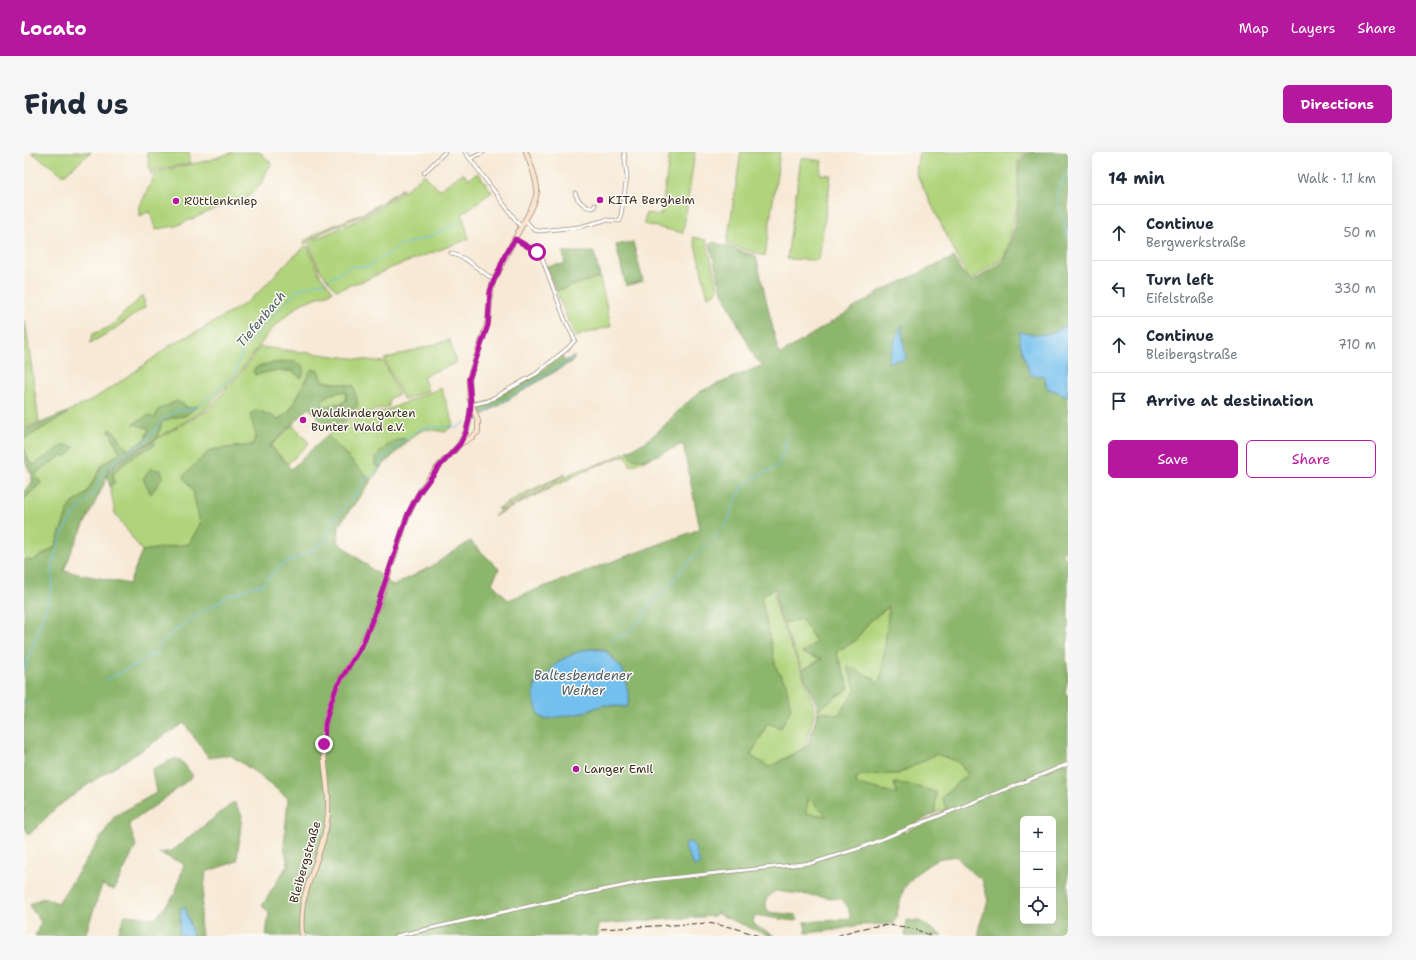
<!DOCTYPE html>
<meta charset="utf-8">
<style>
:root{--surface:#fff;--page:#f6f6f7;--text:#1f2937;--muted:#747a83;--line:#e0e1e3;--accent:#b5179e}
body{margin:0;font-family:"Shantell Sans",sans-serif;background:var(--page);color:var(--text)}
.controls{position:absolute;right:12px;bottom:12px;display:grid;overflow:hidden;border-radius:6px;box-shadow:0 4px 16px #0002}
.controls button{width:36px;height:36px;display:grid;place-items:center;padding:0;border:0;border-bottom:1px solid var(--line);background:var(--surface);color:var(--text);font:20px sans-serif}
.stop{position:absolute;width:12px;height:12px;margin:-9px;border:3px solid #b5179e;border-radius:50%;background:#fff}
.stop.end{background:#b5179e;border-color:#fff;box-shadow:0 1px 4px #0008}
.list{margin:0;padding:0;list-style:none}
h2{display:flex;justify-content:space-between;align-items:center;height:52px;margin:0;padding:0 16px;font-size:17px}
h2 small{font-size:13px;font-weight:400;color:var(--muted)}
.list li{display:grid;grid-template-columns:26px 1fr auto;gap:12px;align-items:center;box-sizing:border-box;height:56px;padding:0 16px;border-top:1px solid var(--line)}
.list b{display:block;font-size:15px;white-space:nowrap}
.list p{margin:0;font-size:13px;white-space:nowrap;color:var(--muted)}
.list em{font-size:13px;font-style:normal;color:var(--muted)}
.actions{display:flex;gap:8px;padding:12px 16px}
.actions a{flex:1;padding:9px 0;border:1px solid var(--accent);border-radius:6px;text-align:center;font-size:14px;color:var(--accent)}
.actions .main{background:var(--accent);color:#fff}
.icon{flex:none;width:22px;height:22px;fill:none;stroke:currentColor;stroke-width:2;stroke-linecap:round;stroke-linejoin:round}
.map{position:relative;flex:none;width:1044px;height:784px;overflow:hidden;border-radius:6px}
header{display:flex;align-items:center;gap:24px;box-sizing:border-box;height:56px;padding:0 20px;background:var(--accent);color:#fff}
header strong{font-size:19px}
nav{display:flex;gap:22px;margin-inline-start:auto;font-size:14px}
.intro{display:flex;align-items:center;justify-content:space-between;box-sizing:border-box;height:96px;padding:0 24px}
h1{margin:0;font-size:28px}
.button{padding:10px 18px;border-radius:6px;background:var(--accent);color:#fff;font-size:14px;font-weight:700}
main{display:flex;gap:24px;padding:0 24px}
aside{flex:1;background:var(--surface);border-radius:6px;box-shadow:0 4px 16px #0002}
.map>svg:first-child{display:block}
.green{fill:#b0d47c;stroke:#767f4d;fill-rule:evenodd}
.forest{fill:#8cb66c;stroke:#647045;fill-rule:evenodd}
.water{fill:#73bfed;stroke:#577486}
.lines{fill:none;stroke-linecap:round;stroke-linejoin:round}
.stream{stroke:#73bfed;stroke-width:1}
.street-casing{stroke:#998a7a;stroke-width:4.5}
.secondary-casing{stroke:#998a7a;stroke-width:6}
.street{stroke:#fff;stroke-width:3}
.secondary{stroke:#fbe5cf;stroke-width:4.5}
.rail{stroke:#3b2a1e;stroke-width:1;stroke-dasharray:6 3;stroke-linecap:butt}
.route{stroke:#b5179e;stroke-width:5}
.poi-dot{fill:#b5179e;stroke:#fdfcf7;stroke-width:1.5}
.labels{text-anchor:middle;dominant-baseline:central;stroke-width:3;stroke-linejoin:round;paint-order:stroke}
.poi-label{font-size:12px;fill:#3b2a1e;stroke:#fdfcf7;text-anchor:start}
.street-label{font-size:12px;fill:#3b2a1e;stroke:#fdfcf7}
.water-label{font-size:13px;font-style:italic;fill:#4f5e66;stroke:#fdfcf7}
</style>
<header>
<strong>Locato</strong>
<nav><a>Map</a><a>Layers</a><a>Share</a></nav>
</header>
<div class="intro"><h1>Find us</h1><a class="button">Directions</a></div>
<main>
<div class="map">
<svg width="1044" height="784" viewBox="0 0 1044 784">
<rect width="100%" height="100%" fill="#fdfcf7"/>
<filter id="ink" filterUnits="userSpaceOnUse"><feTurbulence type="fractalNoise" baseFrequency=".025" numOctaves="2"/><feDisplacementMap in="SourceGraphic" scale="8" xChannelSelector="R" yChannelSelector="G"/><feConvolveMatrix kernelMatrix="1 2 1 2 8 2 1 2 1" color-interpolation-filters="sRGB"/></filter>
<filter id="wash" filterUnits="userSpaceOnUse"><feTurbulence type="fractalNoise" baseFrequency=".012" numOctaves="4" result="noise"/><feDisplacementMap in="SourceGraphic" scale="16" xChannelSelector="R" yChannelSelector="G"/><feGaussianBlur stdDeviation="0.9" result="paint"/><feColorMatrix in="noise" values="0 0 0 0 0 0 0 0 0 0 0 0 0 0 0 0 0 1.4 0 .05"/><feComposite in="paint" operator="in"/></filter>
<g filter="url(#wash)">
<rect width="100%" height="100%" fill="#f7e9d5"/>
<g class="green">
<polygon points="7,0 67,0 41,22 38,22"/>
<polygon points="123,0 165,0 167,11 131,18 127,23"/>
<path d="M209,0H236L248,12C242,17 241,26 237,32C231,40 224,45 216,50L214,47L152,74L131,77L126,59L116,64V54L132,20L186,8Z"/>
<polygon points="646,0 671,0 659,81 620,72 622,61 637,63"/>
<polygon points="717,0 756,0 741,104 703,92"/>
<polygon points="895,0 1001,0 994,8 994,49 984,95 980,105 950,126 947,127 943,125 892,21"/>
<polygon points="777,6 798,9 796,22 807,23 795,107 791,108 763,107"/>
<path d="M439,21L444,27L454,21L468,40L438,62L445,87L364,117L344,127L313,138L311,137L296,118L285,93L286,91C301,81 318,76 334,68C358,55 380,41 400,22L415,38Z"/>
<polygon points="379,36 380,37 361,50 339,63 301,79 281,92 279,90 297,79 338,62 360,49"/>
<polygon points="669,85 682,88 694,136 693,139 684,145"/>
<path d="M282,94L284,95L296,123L308,138V140L278,151L264,162L247,178L214,222L194,243L182,257L133,286L138,270L150,265L161,264L173,254L164,256L159,251L130,267L110,272L125,276L121,288L104,298L96,290L93,283L86,277L85,279C90,285 91,293 96,300L93,303L79,312L62,342L46,353L31,395L8,409L0,406V347L17,331L10,322L51,295L9,313C1,306 0,297 0,287L43,262V260L64,250L87,236L120,213L148,192L176,178L222,151L237,138L261,112Z"/>
<polygon points="576,125 587,174 551,185 532,139"/>
<polygon points="119,143 121,155 86,180 66,191 69,182 86,175"/>
<polygon points="1,168 15,270 0,276 0,169"/>
<polygon points="426,188 432,211 399,224 404,239 380,248 360,207"/>
<path d="M236,195L360,210L375,242L366,246L365,254L324,267L321,262L299,256L298,249L306,242L322,239V249L317,252L328,266L330,234L282,226L272,248L263,262L254,267L233,258L232,284L228,293L186,298L169,339L177,371L165,392L118,399L91,361L86,335L90,331L89,322L108,305L131,292L129,289L184,258L216,222ZM239,213L279,214L277,226L268,219H248L231,223L229,218L231,216Z"/>
<path d="M417,236L429,270L428,274L421,280C400,276 399,275 383,290L380,286L367,290L361,296L351,313L357,315L347,329L303,283L319,271L358,260Z"/>
<polygon points="269,273 285,291 264,312 247,294"/>
<polygon points="604,299 609,306 624,307 607,314 601,303 567,316 470,364 475,360 519,338 548,321 584,309"/>
<polygon points="542,322 518,336 475,358 473,357 501,341"/>
<polygon points="749,437 753,460 777,518 791,558 781,595 745,615 726,604 736,587 762,532 752,516 737,444"/>
<polygon points="866,454 858,523 853,532 823,514 832,538 814,563 798,559 793,563 794,557 825,536 812,500 831,489 846,469"/>
<polygon points="778,467 792,490 778,501 798,507 778,518 759,471"/>
<polygon points="912,602 934,610 944,622 918,645 923,657 911,661 912,640 870,631 874,642 833,632 832,626 838,623 874,622"/>
<polygon points="785,646 786,647 804,664 781,661"/>
</g>
<g class="forest">
<path d="M1003,0H1044V172L1032,180L1015,184L995,181L1020,224L1023,236L1044,244V401L1037,400V401L1042,406L1044,405V489C1040,496 1044,517 1044,527C1043,531 1042,536 1041,540L1044,544V784H955V775L964,749L958,727L947,720L932,704L913,707L893,721L880,736L870,772L835,773L811,778L782,781L781,770L827,767L824,755L818,747L751,739L742,747V755L745,760L771,763L774,767L771,769L736,764L730,765L729,771L737,777L751,784H745L692,761L690,764L574,772V784H242L245,760L238,754L264,712L260,694L264,646L231,620L206,603L185,606L160,571L66,631L33,655L5,683L0,674V406L8,409L31,395L46,353L62,342L79,312L93,303L96,300C91,293 90,285 85,279L87,277C94,284 97,291 104,298L121,288L125,276L109,272L125,263L130,267L135,257L153,249L164,256L174,254L161,264L150,265L138,270L133,286L106,301L83,318V320L107,302L129,289L132,292L108,305L89,322L90,331L86,335L83,322L81,330L48,398L40,419L105,432L118,399L165,392L176,372L169,339L159,324L186,298L228,293L232,284L226,262L233,258L254,267C256,266 260,264 262,262C273,253 279,229 288,217L294,218L298,229L330,234L334,254L329,257L328,266L317,251L322,249V239L306,242L298,249L299,255L315,251L324,267L305,277L285,256L246,294L267,317L303,283L347,329L315,373L314,390L369,434L408,414L446,389L475,417L468,431L484,448L676,377L659,292L624,307H609L604,299L621,290L639,275L658,255L677,239L739,213L731,206L698,140L686,93L687,91L689,90L732,104L755,203L857,139L930,105C934,113 939,124 947,129L951,128L979,109L985,96L991,74L995,49L994,20L996,9ZM879,173L878,182L879,193L876,209L872,208L864,210L872,185ZM751,436L754,459L759,471L778,467L792,490L778,501L798,507L778,518L794,557L825,536L812,500L831,489L846,469L865,454L858,523L853,532L851,531V527L823,514L832,538L814,563L798,559L793,563L783,595L745,615L726,603L736,587L743,571L757,576L767,557L762,532L752,516L737,444ZM565,497C569,497 574,496 578,497C595,502 601,535 605,549L603,555L579,553L554,562L519,566L510,535C513,527 517,527 523,523C526,520 528,516 531,513C538,506 555,499 565,497ZM912,602L934,610L944,622L918,645L923,658L881,680L879,678L911,661L912,640L883,632L870,631L873,642L833,632L832,626L838,623L874,622ZM784,646L786,647L803,664L782,661ZM999,667H1029V769H999Z"/>
<polygon points="609,90 619,129 602,134 592,93"/>
<polygon points="539,100 570,100 576,125 532,139 522,114 541,112"/>
<polygon points="537,203 541,209 550,204 550,208 455,265 450,256 464,250 512,223"/>
<path d="M269,209L279,214V222L277,226L268,219H248L231,223L229,218C236,211 259,210 269,209Z"/>
<polygon points="43,260 43,262 0,287 0,278"/>
<polygon points="380,286 383,290 357,315 351,313 351,305 367,290"/>
<path d="M40,293L51,295L42,305L38,303L11,322L17,331L0,347V339L8,330V323L0,308V297C5,305 1,306 9,313Z"/>
<polygon points="126,317 137,318 139,325 127,342 119,327"/>
<path d="M152,606L160,612L169,624L140,647L105,672L112,694L90,738L78,733L61,784H11L17,770L8,758L6,752C19,745 20,745 34,751L91,664L132,641L128,617Z"/>
<polygon points="210,650 218,663 213,709 182,720 176,768 178,784 169,784 161,755 157,756 155,784 94,784 96,775 101,763 132,766 151,742 160,712 135,701 148,699"/>
<polygon points="883,768 895,769 919,784 881,784"/>
</g>
<g class="water">
<polygon points="879,172 878,182 882,205 881,208 876,209 872,208 866,211 864,210 872,185"/>
<path d="M1044,172V244L1023,236L1020,224L1006,223L996,191L995,180C1018,184 1024,185 1044,172Z"/>
<path d="M565,497L578,498L582,499L593,511L599,518L605,545V549L603,555L579,553L554,562L521,567L516,565C512,556 507,542 512,532C514,526 519,526 523,523C526,520 528,516 531,513C538,506 555,499 565,497Z"/>
<path d="M665,690C673,693 673,704 676,712L674,714H670L662,698L661,692Z"/>
<polygon points="161,755 169,784 155,784 157,756"/>
</g>
<g class="lines">
<g class="stream">
<polyline points="1043,21 1033,39 1035,56 1044,84"/>
<polyline points="304,128 328,114 344,115 375,94 405,85 438,69"/>
<polyline points="291,132 301,130"/>
<polyline points="455,264 549,206"/>
<polyline points="585,489 593,485 600,484 607,478 619,465 625,453 638,443 664,411 702,374 713,346 721,332 735,323 751,316 757,307 762,290 765,285"/>
<polyline points="0,518 21,459 28,432 29,413 36,387 40,378 50,362 70,342 75,328 83,316 100,302 122,289 140,267 154,258 163,258 176,254 182,247 211,222 214,210 220,197 243,171 274,138 288,133"/>
<polyline points="80,528 98,520 115,511 122,505 128,503 133,501 133,495 136,493 136,492 151,478 155,477 162,470 206,443 211,442 229,434 238,433 255,414 296,394 313,363 331,343 340,329 351,322 355,316 357,308 392,279 397,276 402,275 436,275 441,269"/>
<polyline points="0,553 5,550"/>
</g>
</g>
</g>
<g filter="url(#ink)">
<g class="lines">
<defs>
<g id="street">
<polyline points="441,0 497,75"/>
<polyline points="446,7 460,0"/>
<polyline points="400,21 421,0"/>
<path d="M551,41C553,48 561,56 569,56L571,53"/>
<polyline points="501,68 510,78 515,79 555,75 582,68 596,69 603,25 600,0"/>
<polyline points="427,101 441,107 470,128"/>
<polyline points="447,253 464,249 512,222 544,196 551,188 541,168 518,106 513,100 491,87"/>
<polyline points="372,784 564,741 627,728 788,711 836,696 1044,612"/>
</g>
<g id="secondary">
<path d="M436,292L448,285L454,280V269L446,248L445,227L463,173C467,159 464,144 469,130C471,126 473,123 475,119C481,104 489,90 497,75C503,64 512,52 513,38C513,25 506,12 502,0"/>
<path d="M278,784C277,773 277,762 279,751C285,723 299,698 303,670C308,637 295,603 301,571C308,532 335,503 349,467C359,441 367,413 376,387C379,378 381,369 385,361C392,344 402,329 414,315C421,307 431,300 436,291C444,279 446,267 447,253"/>
</g>
</defs>
<use href="#street" class="street-casing"/>
<use href="#secondary" class="secondary-casing"/>
<use href="#street" class="street"/>
<use href="#secondary" class="secondary"/>
<g class="rail">
<polyline points="577,777 684,771 711,776 735,784"/>
<path d="M813,784C844,772 876,768 907,784"/>
</g>
</g>
</g>
<g class="lines" filter="url(#ink)">
<polyline class="route" points="300,592 301,572 306,553 313,534 339,491 349,466 384,362 395,341 414,316 436,292 442,280 445,268 447,253 445,227 464,173 466,140 470,128 474,121 481,103 491,87 513,100"/>
</g>
<g class="poi-dot">
<circle cx="576" cy="48" r="4"/>
<circle cx="152" cy="49" r="4"/>
<circle cx="279" cy="268" r="4"/>
<circle cx="552" cy="617" r="4"/>
</g>
<g class="labels">
<g class="poi-label">
<text x="584" y="48">KITA Bergheim</text>
<text x="160" y="49">Rüttlenkniep</text>
<text x="287" y="261">Waldkindergarten<tspan x="287" dy="14">Bunter Wald e.V.</tspan></text>
<text x="560" y="617">Langer Emil</text>
</g>
<g class="street-label">
<text transform="translate(281 710) rotate(-74)">Bleibergstraße</text>
</g>
<g class="water-label">
<text transform="translate(237 167) rotate(-50)">Tiefenbach</text>
<text x="559" y="523">Baltesbendener<tspan x="559" dy="15">Weiher</tspan></text>
</g>
</g>
</svg>
<div class="controls">
<button>+</button>
<button>−</button>
<button><svg class="icon" aria-label="locate" viewBox="0 0 24 24"><circle cx="12" cy="12" r="6"/><path d="M12 2v4M12 18v4M2 12h4M18 12h4"/></svg></button>
</div>
<div class="stop" style="left:513px;top:100px"></div>
<div class="stop end" style="left:300px;top:592px"></div>
</div>
<aside>
<h2>14 min<small>Walk · 1.1 km</small></h2>
<ul class="list">
<li><svg class="icon" aria-label="ahead" viewBox="0 0 24 24"><path d="M12 20V5M6 11l6-6 6 6"/></svg><div><b>Continue</b><p>Bergwerkstraße</p></div><em>50 m</em></li>
<li><svg class="icon" aria-label="left" viewBox="0 0 24 24"><path d="M17 20v-9H6M10 6l-5 5 5 5"/></svg><div><b>Turn left</b><p>Eifelstraße</p></div><em>330 m</em></li>
<li><svg class="icon" aria-label="ahead" viewBox="0 0 24 24"><path d="M12 20V5M6 11l6-6 6 6"/></svg><div><b>Continue</b><p>Bleibergstraße</p></div><em>710 m</em></li>
<li><svg class="icon" aria-label="arrive" viewBox="0 0 24 24"><path d="M6 21V4h12l-3 4 3 4H6"/></svg><div><b>Arrive at destination</b></div></li>
</ul>
<div class="actions"><a class="main">Save</a><a>Share</a></div>
</aside>
</main>
